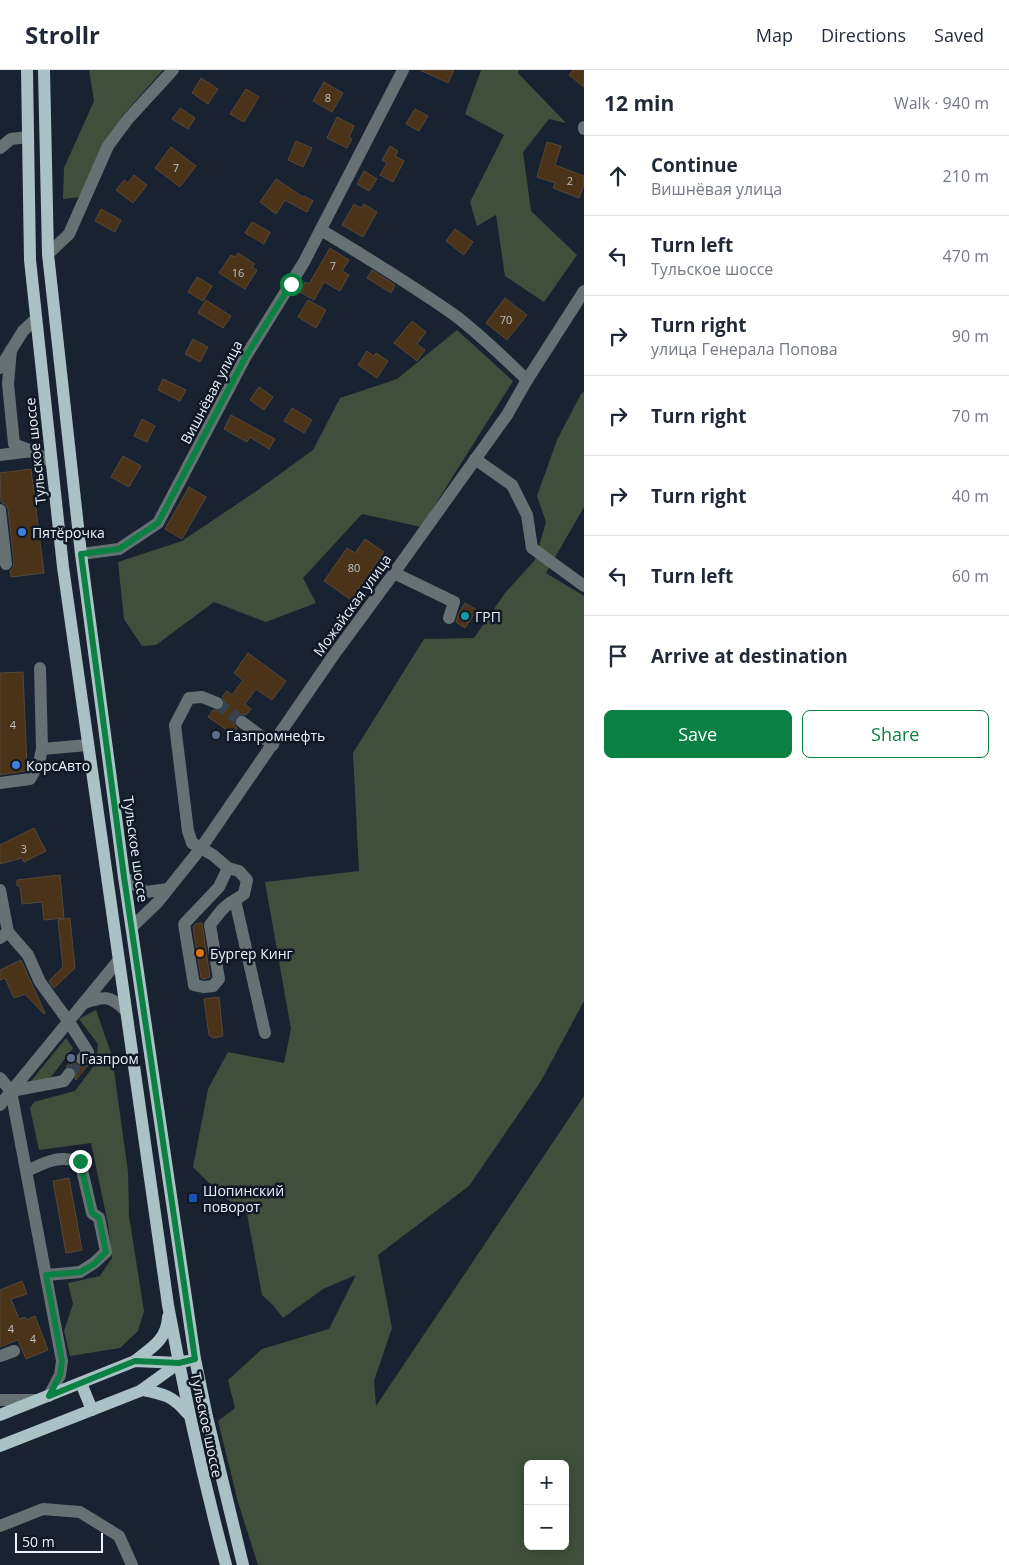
<!DOCTYPE html>
<meta charset="utf-8">
<style>
:root{--surface:#fff;--page:#f2f2f3;--text:#1f2937;--muted:#747a83;--line:#e0e1e3;--accent:#0b8043}
body{margin:0;font-family:"Open Sans",sans-serif;background:var(--page);color:var(--text)}
.controls{position:absolute;right:15px;bottom:15px;display:grid;overflow:hidden;border-radius:8px;box-shadow:0 2px 12px #0003}
.controls button{width:45px;height:45px;display:grid;place-items:center;padding:0;border:0;border-bottom:1px solid var(--line);background:var(--surface);color:var(--text);font:25px sans-serif}
.scale{position:absolute;left:15px;bottom:12px;width:88px;box-sizing:border-box;padding-left:5px;border:2px solid #eaf2fc;border-top:0;font-size:14px;line-height:18px;white-space:nowrap;color:#eaf2fc;-webkit-text-stroke:4px #0f1926;paint-order:stroke}
.stop{position:absolute;width:15px;height:15px;margin:-11px;border:4px solid #0b8043;border-radius:50%;background:#fff}
.stop.end{background:#0b8043;border-color:#fff;box-shadow:0 1px 5px #0008}
.list{margin:0;padding:0;list-style:none}
h2{display:flex;justify-content:space-between;align-items:center;height:65px;margin:0;padding:0 20px;font-size:21px}
h2 small{font-size:16px;font-weight:400;color:var(--muted)}
.list li{display:grid;grid-template-columns:32px 1fr auto;gap:15px;align-items:center;box-sizing:border-box;height:80px;padding:0 20px;border-top:1px solid var(--line)}
.list b{display:block;font-size:19px;white-space:nowrap}
.list p{margin:0;font-size:16px;white-space:nowrap;color:var(--muted)}
.list em{font-size:16px;font-style:normal;color:var(--muted)}
.actions{display:flex;gap:10px;padding:15px 20px}
.actions a{flex:1;padding:11px 0;border:1px solid var(--accent);border-radius:8px;text-align:center;font-size:18px;color:var(--accent)}
.actions .main{background:var(--accent);color:#fff}
.icon{flex:none;width:28px;height:28px;fill:none;stroke:currentColor;stroke-width:2;stroke-linecap:round;stroke-linejoin:round}
.map{position:relative;flex:none;width:584px;height:1495px;overflow:hidden}
header{display:flex;align-items:center;gap:30px;box-sizing:border-box;height:70px;padding:0 25px;background:var(--surface);border-bottom:1px solid var(--line)}
header strong{font-size:24px}
nav{display:flex;gap:28px;margin-inline-start:auto;font-size:18px}
main{display:flex}
aside{flex:1;background:var(--surface)}
.map>svg:first-child{display:block}
.green{fill:#404f3c;fill-rule:evenodd}
.building{fill:#4a3319;stroke:#564839}
.lines{fill:none;stroke-linecap:round;stroke-linejoin:round}
.minor-tunnel{stroke:#38414f;stroke-width:12;stroke-dasharray:12 6;stroke-linecap:butt}
.minor{stroke:#657173;stroke-width:12}
.major{stroke:#aac1c5;stroke-width:12}
.route{stroke:#0b8043;stroke-width:6}
.shop-dot{fill:#3f7fe0;stroke:#0f1926;stroke-width:2}
.culture-dot{fill:#0f9aa8;stroke:#0f1926;stroke-width:2}
.service-dot{fill:#5c6f8a;stroke:#0f1926;stroke-width:2}
.food-dot{fill:#e8710a;stroke:#0f1926;stroke-width:2}
.transit-dot{fill:#1a4fb4;stroke:#0f1926;stroke-width:2}
.labels{text-anchor:middle;dominant-baseline:central;stroke-width:5;stroke-linejoin:round;paint-order:stroke}
.number-label{font-size:11px;fill:#c2c2c3}
.street-label{font-size:14px;fill:#eaf2fc;stroke:#0f1926}
.poi-label{font-size:14px;fill:#eaf2fc;stroke:#0f1926;text-anchor:start}
</style>
<header>
<strong>Strollr</strong>
<nav><a>Map</a><a>Directions</a><a>Saved</a></nav>
</header>
<main>
<div class="map">
<svg width="584" height="1495" viewBox="0 0 584 1495">
<rect width="100%" height="100%" fill="#182231"/>
<g class="green">
<polygon points="89,0 163,0 122,46 80,127 63,129 64,98 94,31"/>
<polygon points="481,0 519,0 518,3 566,53 549,49 523,82 531,141 577,185 544,232 505,206 496,145 477,156 470,132 504,65 465,44"/>
<polygon points="457,260 513,311 421,457 362,444 303,508 316,533 266,552 214,532 156,575 142,576 124,549 118,492 182,471 255,422 313,380 340,328 397,309"/>
<path d="M584,321V437L546,503L584,526V931L541,1011L469,1116L378,1185L392,1258L374,1311L376,1336L584,1026V1495H258L238,1432L218,1351L235,1338L228,1310L262,1279L329,1259L356,1205L323,1219L283,1248L273,1235L262,1225L247,1144L219,1123L193,1097L208,1019L228,982L284,993L291,959L265,812L359,801L353,683L424,569L474,568L505,523L535,490L546,452L537,426L557,370L581,324ZM528,1394H565V1476H528Z"/>
<polygon points="96,940 112,986 128,1102 129,1146 144,1241 138,1261 120,1278 70,1286 64,1261 73,1234 68,1213 100,1206 112,1188 108,1154 91,1073 39,1080 30,1038 34,1032 75,1021 96,993 98,974 79,949"/>
<polygon points="66,968 73,978 51,1007 41,1011 31,1011"/>
</g>
<g class="building">
<polygon points="420,0 454,0 448,13"/>
<polygon points="573,0 584,0 584,17 569,5"/>
<polygon points="201,8 218,19 208,34 192,23"/>
<polygon points="324,12 343,23 332,42 313,31"/>
<polygon points="246,19 259,27 244,52 230,44"/>
<polygon points="180,38 195,48 188,59 172,49"/>
<polygon points="415,39 428,46 419,61 406,54"/>
<polygon points="337,47 354,56 349,67 352,69 347,78 327,68"/>
<polygon points="296,71 312,78 303,97 288,90"/>
<polygon points="547,72 561,76 555,95 584,106 584,115 579,128 553,118 555,113 537,107"/>
<polygon points="390,76 398,81 395,86 404,91 393,112 380,105 387,93 382,90"/>
<polygon points="171,77 196,96 180,117 155,98"/>
<polygon points="364,101 377,109 369,121 357,114"/>
<polygon points="134,105 147,115 133,133 116,120 124,110 128,113"/>
<polygon points="276,109 303,127 304,126 313,131 307,142 285,130 276,144 260,132"/>
<polygon points="354,134 361,138 364,134 377,142 363,167 342,155"/>
<polygon points="101,139 121,150 115,162 95,151"/>
<polygon points="252,152 270,162 264,174 245,163"/>
<polygon points="455,159 473,172 464,185 446,171"/>
<polygon points="330,178 349,190 342,201 349,205 340,221 324,212 314,230 300,222 305,212 309,214"/>
<polygon points="238,183 255,194 252,197 257,200 245,219 219,203 231,185 235,187"/>
<polygon points="372,200 395,215 391,223 367,208"/>
<polygon points="197,207 212,216 203,231 188,222"/>
<polygon points="505,228 527,245 507,270 486,253"/>
<polygon points="206,230 231,246 223,258 198,243"/>
<polygon points="308,230 326,240 316,258 298,247"/>
<polygon points="412,251 426,262 417,274 425,280 417,291 394,273"/>
<polygon points="193,269 208,277 200,292 185,284"/>
<polygon points="367,281 374,286 376,283 388,291 377,308 358,295"/>
<polygon points="163,309 186,320 180,331 158,320"/>
<polygon points="259,317 273,327 264,340 250,330"/>
<polygon points="292,338 312,350 304,363 284,351"/>
<polygon points="231,345 275,369 269,379 250,367 247,372 224,359"/>
<polygon points="142,349 155,356 147,372 134,366"/>
<polygon points="123,386 141,396 129,417 111,407"/>
<polygon points="31,399 44,503 11,507 10,501 13,498 14,493 8,439 6,435 1,432 0,403"/>
<polygon points="189,417 206,427 182,469 165,459"/>
<polygon points="365,469 384,482 351,530 324,511 347,478 355,483"/>
<polygon points="465,533 477,540 465,558 456,552 459,543"/>
<polygon points="248,583 286,611 272,630 256,619 245,634 251,639 246,645 239,644 235,648 234,655 237,658 233,664 208,647 213,640 218,641 222,639 225,632 222,627 227,621 232,625 243,610 234,603"/>
<polygon points="23,602 27,698 25,701 0,705 0,603"/>
<polygon points="34,758 46,781 24,792 22,788 0,794 0,775"/>
<polygon points="60,805 64,848 44,850 42,832 22,834 20,816 17,816 17,810"/>
<polygon points="70,848 75,898 54,918 49,911 63,897 58,850"/>
<polygon points="202,853 210,907 204,909 201,908 193,857 195,854"/>
<polygon points="21,890 45,943 44,944 25,924 14,928 5,908 0,910 0,900"/>
<polygon points="219,927 223,966 213,968 209,965 204,929"/>
<polygon points="75,984 74,991 77,995 84,997 88,995 76,1010 75,1009 77,1001 74,998 70,996 66,997"/>
<polygon points="69,1108 82,1180 66,1183 53,1111"/>
<polygon points="22,1211 27,1224 11,1229 19,1249 25,1247 26,1250 35,1246 48,1280 26,1289 18,1270 0,1277 0,1220"/>
</g>
<g class="lines">
<g class="minor-tunnel">
<polyline points="217,633 242,652"/>
<polyline points="69,1004 82,989"/>
</g>
<g class="minor">
<polyline points="584,57 584,59"/>
<polyline points="0,78 11,69 28,67"/>
<path d="M321,160C366,187 410,214 453,244C479,263 503,287 527,310"/>
<polyline points="48,184 69,164 108,76 128,49 173,0"/>
<polyline points="11,280 8,314 14,374 32,381"/>
<polyline points="0,298 23,261 36,249"/>
<polyline points="0,385 32,381 51,392"/>
<polyline points="475,389 512,415 527,445 532,478 584,516"/>
<polyline points="0,440 6,494"/>
<polyline points="81,484 119,479 158,453 246,286 304,192 403,0"/>
<polyline points="394,503 454,532 449,548"/>
<polyline points="40,598 42,679 88,675"/>
<polyline points="217,633 202,627 189,628 175,655 188,761 192,773 213,785 228,798 239,801 247,810 244,824 235,830 265,963"/>
<polyline points="242,652 273,675"/>
<polyline points="0,713 30,709 39,693 42,679"/>
<path d="M228,798L219,817L184,854L194,915L204,917L213,916L219,909L210,855C218,845 224,835 235,830"/>
<polyline points="124,807 146,822 168,819"/>
<polyline points="0,820 8,862"/>
<polyline points="132,857 157,833 201,778 333,586 394,503 507,345 527,310 584,221"/>
<polyline points="0,868 8,862 28,885 40,912 69,952 88,982 82,989"/>
<path d="M84,933C104,926 110,925 125,940"/>
<polyline points="0,1008 11,1021 62,1291 60,1305 49,1326"/>
<polyline points="11,1021 64,1011 69,1004"/>
<polyline points="0,1035 118,891"/>
<path d="M27,1101C48,1091 56,1086 80,1091L92,1143L99,1148L106,1182L94,1193L80,1202L47,1205"/>
<polyline points="0,1286 14,1281"/>
<polyline points="0,1330 35,1330"/>
<polyline points="0,1456 43,1439 80,1442 119,1466 132,1495"/>
</g>
<g class="major">
<path d="M27,0L30,190L63,497L168,1235C184,1323 203,1409 226,1495"/>
<polyline points="44,0 48,184 81,484 124,807 195,1289 207,1347 243,1495"/>
<path d="M135,1291C151,1278 167,1270 168,1247"/>
<polyline points="81,1313 92,1340"/>
<path d="M143,1320C164,1324 173,1326 187,1343"/>
<polyline points="0,1345 135,1291 179,1293 187,1291"/>
<polyline points="0,1376 140,1321 179,1293"/>
</g>
</g>
<g class="lines">
<polyline class="route" points="80,1091 92,1143 99,1148 106,1182 94,1194 80,1202 46,1205 62,1291 60,1305 49,1326 135,1291 179,1293 195,1289 124,807 81,484 119,479 158,453 246,286 291,214"/>
</g>
<g class="shop-dot">
<circle cx="22" cy="462" r="5"/>
<circle cx="16" cy="695" r="5"/>
</g>
<circle class="culture-dot" cx="465" cy="546" r="5"/>
<g class="service-dot">
<circle cx="216" cy="665" r="5"/>
<circle cx="71" cy="988" r="5"/>
</g>
<circle class="food-dot" cx="200" cy="883" r="5"/>
<rect class="transit-dot" x="188" y="1123" width="10" height="10" rx="2.5"/>
<g class="labels">
<g class="number-label">
<text x="328" y="27">8</text>
<text x="176" y="97">7</text>
<text x="570" y="110">2</text>
<text x="333" y="195">7</text>
<text x="238" y="202">16</text>
<text x="506" y="249">70</text>
<text x="354" y="497">80</text>
<text x="13" y="654">4</text>
<text x="24" y="778">3</text>
<text x="11" y="1258">4</text>
<text x="33" y="1268">4</text>
</g>
<g class="street-label">
<text transform="translate(211 322) rotate(-62)">Вишнёвая улица</text>
<text transform="translate(35 381) rotate(-96)">Тульское шоссе</text>
<text transform="translate(352 535) rotate(-54)">Можайская улица</text>
<text transform="translate(136 779) rotate(82)">Тульское шоссе</text>
<text transform="translate(207 1355) rotate(78)">Тульское шоссе</text>
</g>
<g class="poi-label">
<text x="32" y="462">Пятёрочка</text>
<text x="475" y="546">ГРП</text>
<text x="226" y="665">Газпромнефть</text>
<text x="26" y="695">КорсАвто</text>
<text x="210" y="883">Бургер Кинг</text>
<text x="81" y="988">Газпром</text>
<text x="203" y="1120">Шопинский<tspan x="203" dy="16">поворот</tspan></text>
</g>
</g>
</svg>
<div class="controls">
<button>+</button>
<button>−</button>
</div>
<div class="scale">50 m</div>
<div class="stop" style="left:291px;top:214px"></div>
<div class="stop end" style="left:80px;top:1091px"></div>
</div>
<aside>
<h2>12 min<small>Walk · 940 m</small></h2>
<ul class="list">
<li><svg class="icon" aria-label="ahead" viewBox="0 0 24 24"><path d="M12 20V5M6 11l6-6 6 6"/></svg><div><b>Continue</b><p>Вишнёвая улица</p></div><em>210 m</em></li>
<li><svg class="icon" aria-label="left" viewBox="0 0 24 24"><path d="M17 20v-9H6M10 6l-5 5 5 5"/></svg><div><b>Turn left</b><p>Тульское шоссе</p></div><em>470 m</em></li>
<li><svg class="icon" aria-label="right" viewBox="0 0 24 24"><path d="M7 20v-9h11M14 6l5 5-5 5"/></svg><div><b>Turn right</b><p>улица Генерала Попова</p></div><em>90 m</em></li>
<li><svg class="icon" aria-label="right" viewBox="0 0 24 24"><path d="M7 20v-9h11M14 6l5 5-5 5"/></svg><div><b>Turn right</b></div><em>70 m</em></li>
<li><svg class="icon" aria-label="right" viewBox="0 0 24 24"><path d="M7 20v-9h11M14 6l5 5-5 5"/></svg><div><b>Turn right</b></div><em>40 m</em></li>
<li><svg class="icon" aria-label="left" viewBox="0 0 24 24"><path d="M17 20v-9H6M10 6l-5 5 5 5"/></svg><div><b>Turn left</b></div><em>60 m</em></li>
<li><svg class="icon" aria-label="arrive" viewBox="0 0 24 24"><path d="M6 21V4h12l-3 4 3 4H6"/></svg><div><b>Arrive at destination</b></div></li>
</ul>
<div class="actions"><a class="main">Save</a><a>Share</a></div>
</aside>
</main>
